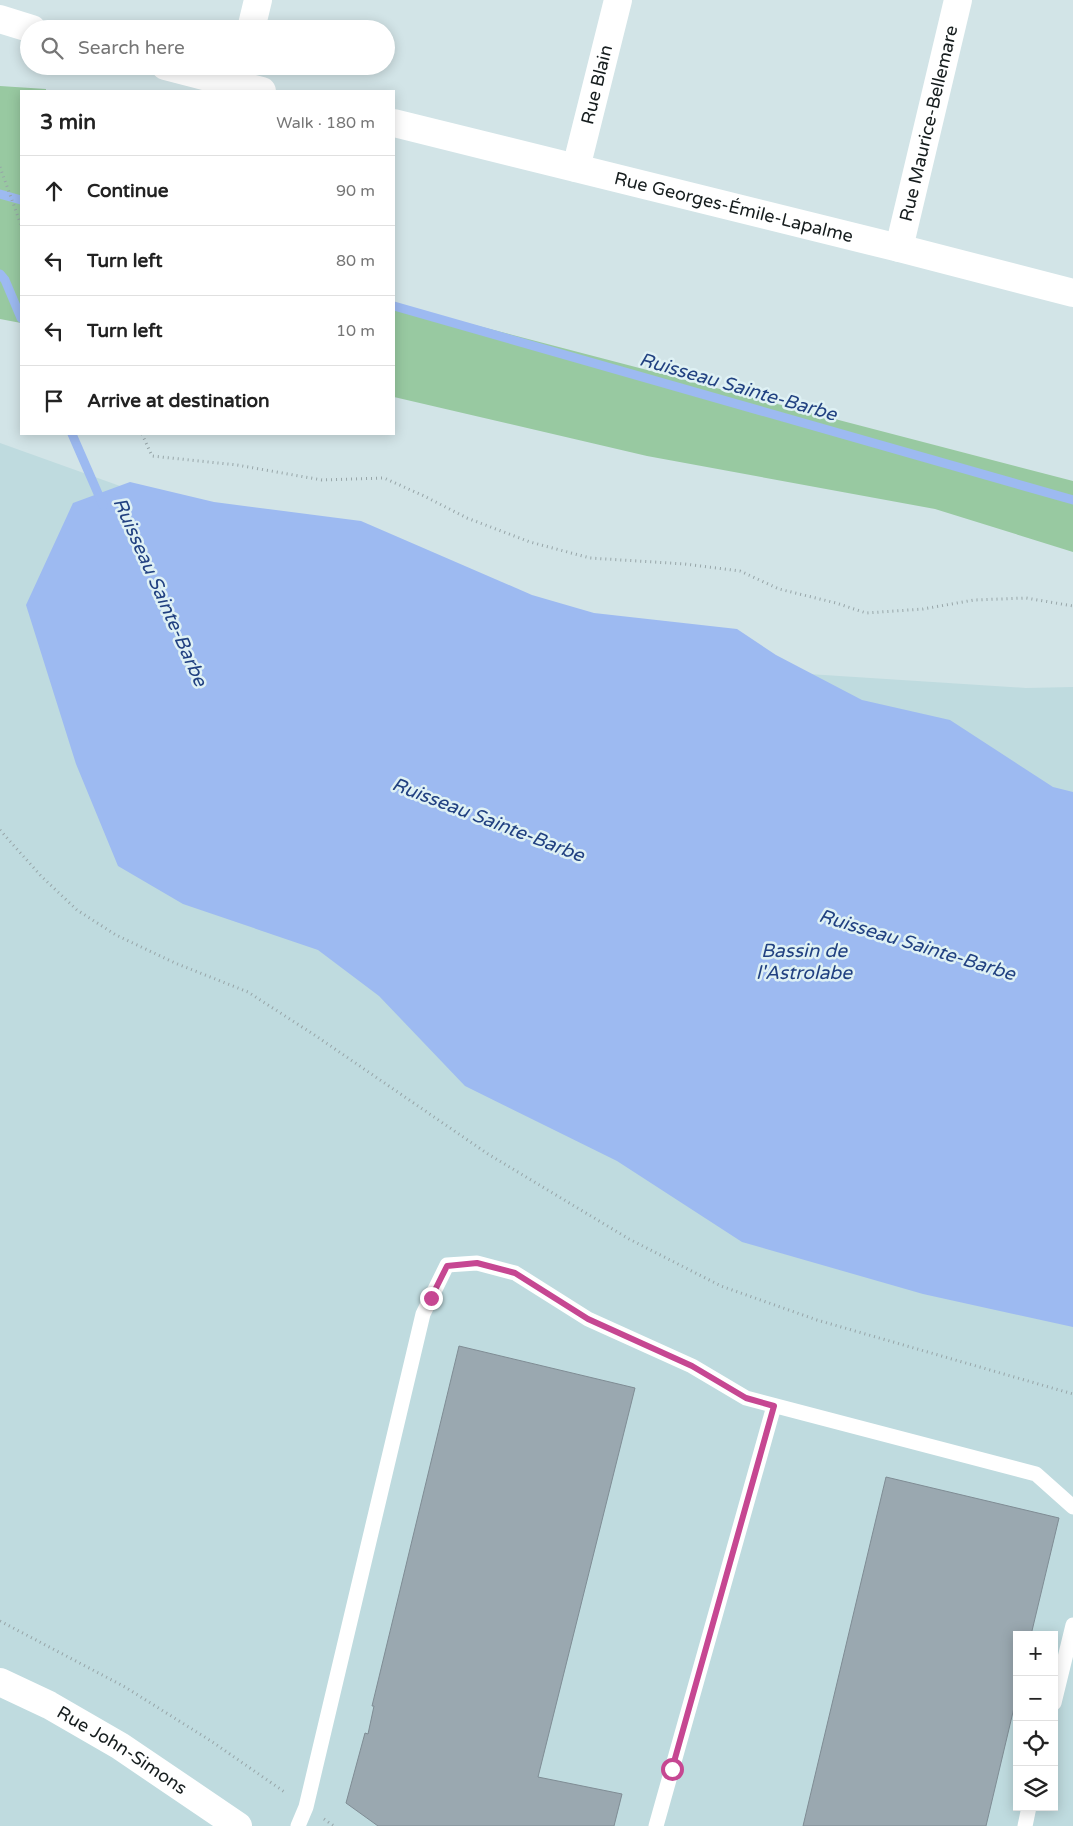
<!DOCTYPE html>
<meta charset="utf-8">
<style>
:root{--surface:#fff;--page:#f6f6f6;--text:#222;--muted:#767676;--line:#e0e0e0}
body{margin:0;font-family:"Varela Round",sans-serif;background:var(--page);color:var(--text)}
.controls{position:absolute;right:15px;bottom:15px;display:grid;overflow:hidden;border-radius:0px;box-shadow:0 2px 12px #0003}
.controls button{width:45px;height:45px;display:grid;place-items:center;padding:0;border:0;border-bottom:1px solid var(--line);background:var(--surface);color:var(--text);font:25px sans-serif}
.stop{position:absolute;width:15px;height:15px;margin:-11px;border:4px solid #c64792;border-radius:50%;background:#fff}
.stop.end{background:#c64792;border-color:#fff;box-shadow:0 1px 5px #0008}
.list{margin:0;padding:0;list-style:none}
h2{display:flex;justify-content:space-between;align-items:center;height:65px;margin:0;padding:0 20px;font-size:21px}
h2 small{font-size:16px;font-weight:400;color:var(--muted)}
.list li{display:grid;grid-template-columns:32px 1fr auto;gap:15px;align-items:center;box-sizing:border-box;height:70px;padding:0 20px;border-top:1px solid var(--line)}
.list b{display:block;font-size:19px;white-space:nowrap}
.list em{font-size:16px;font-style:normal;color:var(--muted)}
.icon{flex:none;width:28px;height:28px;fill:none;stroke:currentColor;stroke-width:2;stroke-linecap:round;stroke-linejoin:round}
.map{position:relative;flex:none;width:1073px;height:1826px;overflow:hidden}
.search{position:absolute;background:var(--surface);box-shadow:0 2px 12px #0003;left:20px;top:20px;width:375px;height:55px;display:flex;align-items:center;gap:12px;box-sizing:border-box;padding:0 18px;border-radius:28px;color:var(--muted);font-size:19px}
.panel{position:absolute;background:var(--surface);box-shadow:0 2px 12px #0003;left:20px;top:90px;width:375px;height:345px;border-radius:0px}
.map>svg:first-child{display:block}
.built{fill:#bfdbdf;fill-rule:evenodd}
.green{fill:#98c9a1}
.water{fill:#9dbaf1}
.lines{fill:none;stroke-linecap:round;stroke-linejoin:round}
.stream{stroke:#9dbaf1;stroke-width:9}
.building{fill:#9aa8b0;stroke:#7f8c94}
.path{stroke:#97a5a8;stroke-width:3;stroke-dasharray:1 4;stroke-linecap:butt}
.service{stroke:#fff;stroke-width:15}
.minor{stroke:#fff;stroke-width:28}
.route{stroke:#c64792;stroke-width:6}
.labels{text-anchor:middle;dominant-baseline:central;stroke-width:5;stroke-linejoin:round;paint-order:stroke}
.street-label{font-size:18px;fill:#161d1e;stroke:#dff1f4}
.water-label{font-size:19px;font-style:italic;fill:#214181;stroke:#dff1f4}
</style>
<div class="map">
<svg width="1073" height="1826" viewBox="0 0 1073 1826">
<rect width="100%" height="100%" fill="#d2e4e7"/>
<path class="built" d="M0,443L360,572L682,666L1026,688L1073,687V1826H0ZM1017,1635H1054V1807H1017Z"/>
<g class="green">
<polygon points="0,86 46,89 46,91 21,91 21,323 0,319"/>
<polygon points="394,304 1073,481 1073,552 935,509 647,456 394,397"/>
</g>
<polygon class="water" points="130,482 214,502 361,521 532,595 594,613 737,629 776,655 862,700 950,720 1053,787 1073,792 1073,1327 923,1294 742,1242 617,1161 465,1086 379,996 318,950 183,904 118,866 76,764 26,605 73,503"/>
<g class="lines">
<g class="stream">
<polyline points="0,194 21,200"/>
<polyline points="0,274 5,280 21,318"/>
<polyline points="394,306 1073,500"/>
<polyline points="72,434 103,505"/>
</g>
</g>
<g class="building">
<polygon points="459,1346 635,1388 538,1777 622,1794 614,1826 378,1826 346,1803 365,1733 368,1734 374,1706 372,1706"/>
<polygon points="886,1477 1059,1518 1031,1635 1017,1635 1017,1695 986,1826 803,1826"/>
</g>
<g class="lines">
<g class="path">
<polyline points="0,167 21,225"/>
<polyline points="142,434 152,456 237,465 322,480 384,478 424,496 467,518 530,542 590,558 685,564 740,571 779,589 836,603 866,613 923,609 974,600 1026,598 1073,606"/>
<polyline points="0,830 41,876 77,910 116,935 175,963 248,992 316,1036 488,1154 629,1239 721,1286 817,1320 1073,1394"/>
<polyline points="0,1621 125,1687 211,1741 286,1793"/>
<polyline points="324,1819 334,1826"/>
</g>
<g class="service">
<polyline points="1054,1703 1073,1625"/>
<polyline points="298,1826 306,1807 423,1314 447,1265 477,1263 515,1273 588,1319 692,1366 746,1398 1036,1474 1073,1507"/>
<polyline points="656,1826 774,1406"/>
<polyline points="1025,1826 1029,1807"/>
</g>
<g class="minor">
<polyline points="0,19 32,29"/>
<polyline points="251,29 258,0"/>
<polyline points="165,66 262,91"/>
<path id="s1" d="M394,123L899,248L1073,293"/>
<path id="s2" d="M576,168L618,0"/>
<path id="s3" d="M899,248L958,0"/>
<path id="s4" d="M0,1682L49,1705L120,1746L238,1826"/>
</g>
</g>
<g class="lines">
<polyline class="route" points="431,1298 447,1266 477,1263 515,1273 588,1319 692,1366 746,1398 774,1406 672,1769"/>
</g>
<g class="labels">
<g class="street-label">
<text stroke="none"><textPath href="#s2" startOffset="86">Rue Blain</textPath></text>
<text stroke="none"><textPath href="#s3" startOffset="128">Rue Maurice-Bellemare</textPath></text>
<text stroke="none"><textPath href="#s1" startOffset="350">Rue Georges-Émile-Lapalme</textPath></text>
<text stroke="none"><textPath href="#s4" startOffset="140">Rue John-Simons</textPath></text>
</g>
<g class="water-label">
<text transform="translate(738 387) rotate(16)">Ruisseau Sainte-Barbe</text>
<text transform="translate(160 592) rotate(66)">Ruisseau Sainte-Barbe</text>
<text transform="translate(488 820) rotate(21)">Ruisseau Sainte-Barbe</text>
<text transform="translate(917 945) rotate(17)">Ruisseau Sainte-Barbe</text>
<text x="804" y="951">Bassin de<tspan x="804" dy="22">l'Astrolabe</tspan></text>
</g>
</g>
</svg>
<div class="controls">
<button>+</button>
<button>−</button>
<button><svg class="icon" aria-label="locate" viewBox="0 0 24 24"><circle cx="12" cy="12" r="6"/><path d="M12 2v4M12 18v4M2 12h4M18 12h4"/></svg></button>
<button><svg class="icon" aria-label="layers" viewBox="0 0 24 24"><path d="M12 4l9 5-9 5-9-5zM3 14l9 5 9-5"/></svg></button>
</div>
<div class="stop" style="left:672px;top:1769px"></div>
<div class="stop end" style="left:431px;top:1298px"></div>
<div class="search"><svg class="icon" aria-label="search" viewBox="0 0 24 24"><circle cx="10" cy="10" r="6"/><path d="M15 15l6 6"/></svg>Search here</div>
<section class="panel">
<h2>3 min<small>Walk · 180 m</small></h2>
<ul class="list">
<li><svg class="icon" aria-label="ahead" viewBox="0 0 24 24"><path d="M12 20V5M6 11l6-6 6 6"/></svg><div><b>Continue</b></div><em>90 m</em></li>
<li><svg class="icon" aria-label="left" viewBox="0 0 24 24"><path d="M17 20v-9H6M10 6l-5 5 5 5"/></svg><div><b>Turn left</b></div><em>80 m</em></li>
<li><svg class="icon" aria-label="left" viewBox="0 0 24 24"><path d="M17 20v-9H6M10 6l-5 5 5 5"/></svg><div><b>Turn left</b></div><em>10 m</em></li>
<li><svg class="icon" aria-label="arrive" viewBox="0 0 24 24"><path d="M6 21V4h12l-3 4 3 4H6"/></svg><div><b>Arrive at destination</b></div></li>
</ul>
</section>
</div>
